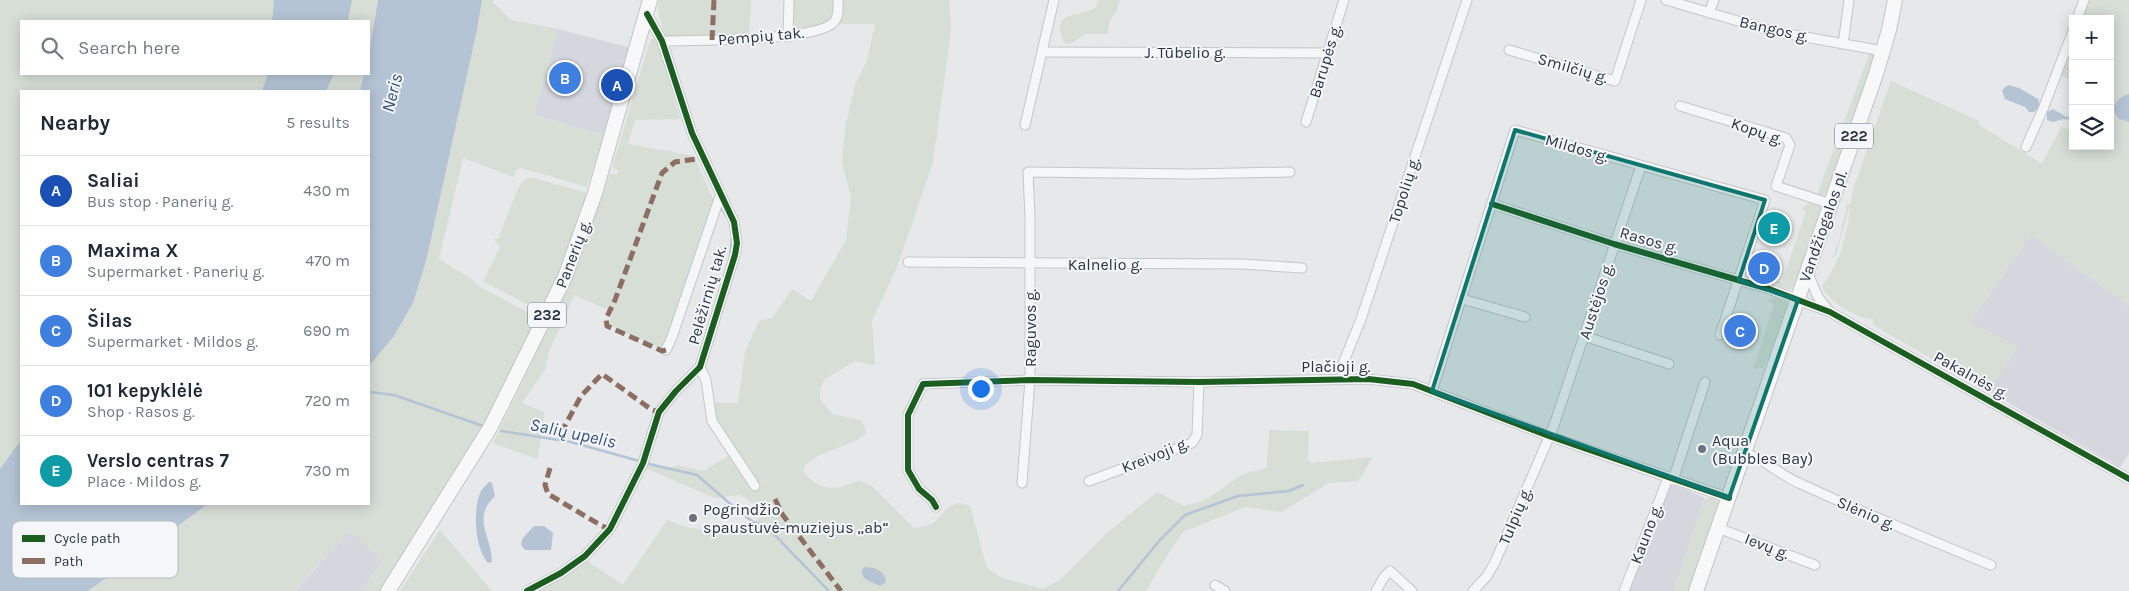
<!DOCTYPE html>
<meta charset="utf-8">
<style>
:root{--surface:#fff;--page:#f6f6f7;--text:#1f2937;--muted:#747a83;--line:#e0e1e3;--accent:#6c737f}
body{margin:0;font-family:Karla,sans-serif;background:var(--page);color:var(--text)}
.controls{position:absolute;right:15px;top:15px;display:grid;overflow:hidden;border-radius:0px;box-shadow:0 2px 12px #0003}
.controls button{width:45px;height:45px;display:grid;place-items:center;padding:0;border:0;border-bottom:1px solid var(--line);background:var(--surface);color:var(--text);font:25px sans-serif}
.you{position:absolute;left:980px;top:388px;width:18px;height:18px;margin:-12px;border:4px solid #fff;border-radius:50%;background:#1a73e8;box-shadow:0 0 0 8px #1a73e833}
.badge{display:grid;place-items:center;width:32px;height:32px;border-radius:50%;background:var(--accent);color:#fff;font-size:16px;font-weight:700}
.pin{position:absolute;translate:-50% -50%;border:2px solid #fff;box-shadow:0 1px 5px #0006}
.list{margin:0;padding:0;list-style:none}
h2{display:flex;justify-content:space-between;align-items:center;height:65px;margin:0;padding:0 20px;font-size:21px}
h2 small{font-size:16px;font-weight:400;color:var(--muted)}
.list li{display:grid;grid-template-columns:32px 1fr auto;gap:15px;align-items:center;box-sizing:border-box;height:70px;padding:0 20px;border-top:1px solid var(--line)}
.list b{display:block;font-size:19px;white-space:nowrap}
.list p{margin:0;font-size:16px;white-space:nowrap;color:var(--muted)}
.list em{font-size:16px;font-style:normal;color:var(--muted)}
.icon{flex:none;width:28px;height:28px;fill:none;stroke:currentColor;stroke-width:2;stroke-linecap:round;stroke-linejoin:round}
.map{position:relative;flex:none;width:2129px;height:591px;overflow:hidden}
.search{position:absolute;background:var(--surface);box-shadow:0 2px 12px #0003;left:20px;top:20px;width:350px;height:55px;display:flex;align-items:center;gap:12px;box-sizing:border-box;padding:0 18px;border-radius:0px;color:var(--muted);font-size:19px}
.panel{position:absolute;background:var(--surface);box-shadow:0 2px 12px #0003;left:20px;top:90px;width:350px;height:415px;border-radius:0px}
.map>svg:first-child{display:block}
.built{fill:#d4d7dd}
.green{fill:#d6ded6}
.water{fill:#b4c4d5}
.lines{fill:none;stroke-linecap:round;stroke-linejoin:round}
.stream{stroke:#b4c4d5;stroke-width:2.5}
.street-casing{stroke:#c4c6c8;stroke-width:11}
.primary-casing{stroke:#c2c5c8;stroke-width:16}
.street{stroke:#f5f6f7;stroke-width:9}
.primary{stroke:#f8f8f8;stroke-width:14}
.quiet{stroke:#8d6e63;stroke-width:5;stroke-dasharray:10 5;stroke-linecap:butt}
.cycleway-casing{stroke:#f4f6f9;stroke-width:9}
.cycleway{stroke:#1b5e20;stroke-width:6}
.marked{fill:#0f766e;fill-opacity:0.2;stroke:#0f766e;stroke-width:4;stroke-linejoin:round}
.poi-dot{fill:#6c737f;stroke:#f4f6f9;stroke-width:2}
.labels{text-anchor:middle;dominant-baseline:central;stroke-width:4;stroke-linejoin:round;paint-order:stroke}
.shield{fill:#f4f6f9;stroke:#676e7b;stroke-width:1}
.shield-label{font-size:15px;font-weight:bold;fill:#2b3445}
.street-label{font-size:16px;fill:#2b3445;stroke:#f4f6f9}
.poi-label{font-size:16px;fill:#2b3445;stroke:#f4f6f9;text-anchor:start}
.water-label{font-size:18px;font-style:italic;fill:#34527a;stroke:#f4f6f9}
.key{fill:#f4f6f9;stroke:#b8bcc3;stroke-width:1}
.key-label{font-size:14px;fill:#2b3445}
</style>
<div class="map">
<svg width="2129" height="591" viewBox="0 0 2129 591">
<rect width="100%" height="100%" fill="#e6e8ea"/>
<g class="built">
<polygon points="558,29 631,48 604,135 535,115"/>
<polygon points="2031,235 2129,306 2129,454 2120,467 1988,391 2018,347 1970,322"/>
<polygon points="1675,485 1705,498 1673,591 1626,591 1669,487"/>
<polygon points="350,531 382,561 361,591 297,591 296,590"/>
</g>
<g class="green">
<polygon points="0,0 274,0 272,21 21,21 21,74 268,74 262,91 21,91 21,440 0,469"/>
<polygon points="352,0 378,0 369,54 369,21 348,21"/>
<polygon points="482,0 494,0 493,2 511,20 558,29 535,115 604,135 587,187 521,168 517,169 514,177 463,158 439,259 476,282 478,286 535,316 536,323 487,425 382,591 361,591 382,561 350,531 296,589 297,591 88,591 208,504 369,504 369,366 394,336 413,303 426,260 477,30"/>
<polygon points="659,0 751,0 749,36 665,39 658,11"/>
<polygon points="791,0 835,0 834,20 793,34"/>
<path d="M840,0H949L951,31L933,162L897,267L872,321L875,365L855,361L825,379L820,389V399L832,414L860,420L864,425L866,433C855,447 810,451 803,470C805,476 809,478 814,482C835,494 840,485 860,481L872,486L914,528C920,527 928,527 933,523C946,513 951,497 970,506L987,568L1002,578L1043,589L1060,580L1107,533L1157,492L1184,506L1204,501L1243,474L1267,468L1269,430L1309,431L1308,459L1312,463L1373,457L1358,481L1329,483L1281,512L1245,507L1183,532L1164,560L1146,591H523L585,560L623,585L667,520L684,527L716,531L751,526L765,511L740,495L715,498L645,468L648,454L650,464L668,468L677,465L704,471L733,453L712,421L709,402L738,403L745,352L759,321L773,317L792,289L811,301L846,240L851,197L842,163L845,128L855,85L867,60L875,24H840Z"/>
<path d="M1098,0H1120C1117,14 1114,12 1110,22C1107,27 1110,30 1107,34H1085L1070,44L1064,43L1060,29L1061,21C1070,12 1085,15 1096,7Z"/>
<path d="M2084,0H2129V94L2125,95L2122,121L2129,122V306L2031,235L1970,322L2018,347L1988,391L1873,325V319C1858,320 1826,300 1822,286L1831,273L1841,252L1848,224L1852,193L1891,81L1979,121V125L2042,164L2061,127L2073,131V146H2110V19H2077Z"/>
<polygon points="2073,31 2073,82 2057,74"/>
<polygon points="652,39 656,39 658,42 680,119 635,120 628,144 694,156 714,201 665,347 660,348 612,326 609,323 613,312 574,295 549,352 545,370 522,403 544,412 543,431 537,459 493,443 571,281 610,174 617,175 619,170 612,168 649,44"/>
<polygon points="1870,52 1874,57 1874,62 1828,193 1820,196 1817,195"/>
<polygon points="334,74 364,74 360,91 326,91"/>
<path d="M527,178H534L584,192L587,194C576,235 565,277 538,310L483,281L500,247L494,239H498L519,186Z"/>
<polygon points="1811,202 1822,206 1822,212 1795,285 1791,289 1782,289 1778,286 1777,282 1778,281 1782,282 1806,211 1801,209"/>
<polygon points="1847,204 1850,205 1836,255 1832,258 1839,240"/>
<path d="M1775,297L1786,302C1792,316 1771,350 1765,365L1763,369L1759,367L1758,369L1753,368L1774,304L1769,302V300Z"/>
<polygon points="1710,497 1718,501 1720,505 1689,591 1673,591 1703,501"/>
<polygon points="440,530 492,591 400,591"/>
</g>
<g class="water">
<polygon points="274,0 352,0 348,21 272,21"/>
<polygon points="378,0 482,0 477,30 426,261 413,303 394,336 369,366 369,91 360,91 364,74 369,74 369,54"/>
<polygon points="268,74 334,74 326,91 262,91"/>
<polygon points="2008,85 2019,88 2038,99 2039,102 2039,108 2034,112 2029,112 2025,107 2005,99 2002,90"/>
<path d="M2129,94V122L2119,119C2109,109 2116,97 2129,94Z"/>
<polygon points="2053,109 2065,116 2063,119 2053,122 2047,120 2047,112"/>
<polygon points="21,440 21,504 208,504 88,591 0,591 0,469"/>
<path d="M489,482L492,483L495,496C471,519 492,536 492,562L488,563C475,549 472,509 481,491C483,488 486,485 489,482Z"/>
<polygon points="534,526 544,526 553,533 551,550 525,550 521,545 522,539"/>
<path d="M864,567C874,567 886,571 886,582L880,586C872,582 861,580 862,570Z"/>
</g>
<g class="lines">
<g class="stream">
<polyline points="2064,118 2073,118"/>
<polyline points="721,207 727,217"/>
<polyline points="730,257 732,238"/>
<polyline points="369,392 394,395 483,426"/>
<polyline points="501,431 571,442 639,461"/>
<polyline points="649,464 697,475 735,508"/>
<polyline points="743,514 753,522 766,526 829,591"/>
<polyline points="1118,591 1160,540 1185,515 1238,496 1289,491 1303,485"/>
</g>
<defs>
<g id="street">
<polyline points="1666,0 1772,31 1883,51"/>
<polyline points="1709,13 1714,0"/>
<polyline points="2077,19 2084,0"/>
<polyline points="788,37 789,0"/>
<path d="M662,41C693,40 816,42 834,22C839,17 838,7 838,0"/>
<polyline points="1843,44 1849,0"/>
<polyline points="1509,50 1615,81 1641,0"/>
<polyline points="1042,52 1328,53"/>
<polyline points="1680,106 1786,138 1790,145 1776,186 1831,204"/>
<polyline points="1306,122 1344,0"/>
<polyline points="1025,125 1054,0"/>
<polyline points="2026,147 2043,109 2073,31"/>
<polyline points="1492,204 1614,244 1769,289 1830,312 2129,479"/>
<polyline points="908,262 1242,264 1302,268"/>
<polyline points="1807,271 1818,297 1829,311"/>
<polyline points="1462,299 1525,317"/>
<polyline points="1584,336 1669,364"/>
<polyline points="666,350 672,337 720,196"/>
<polyline points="700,367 706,380 712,421 755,486"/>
<polyline points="1342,380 1342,366 1361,319 1467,0"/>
<polyline points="1432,391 1515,130 1765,200 1720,335"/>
<path d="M1745,453C1765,459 1781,476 1801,484C1864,513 1927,539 1991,565"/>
<polyline points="1673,480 1705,382"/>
<polyline points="1089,481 1192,443 1197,435 1199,382"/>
<polyline points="1022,483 1030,380 1030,218 1028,172 1191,174 1290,172"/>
<polyline points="936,507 932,500 919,489 908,470 908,415 923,384 1030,380 1199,382 1368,379 1413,384 1549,436 1729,498"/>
<polyline points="1718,528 1815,565"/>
<polyline points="1215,585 1225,591"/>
<polyline points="527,591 561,573 585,556 610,529 643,463 659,412 676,391 700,367 735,255 737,243 734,222 692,133 662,41 647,14"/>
<polyline points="1376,591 1384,577 1390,571 1412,591"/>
<polyline points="1473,591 1487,576 1495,562 1553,428 1641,166"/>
<polyline points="1624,591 1668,478"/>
</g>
<g id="primary">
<polyline points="388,591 490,428 565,277 595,193 650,0"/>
<polyline points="1696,591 1876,74 1889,30 1895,0"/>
</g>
</defs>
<use href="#street" class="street-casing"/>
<use href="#primary" class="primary-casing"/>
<use href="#street" class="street"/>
<use href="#primary" class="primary"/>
<g class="quiet">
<polyline points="712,40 714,0"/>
<polyline points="666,350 662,351 607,326 606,319 615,300 662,173 675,162 703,158"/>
<polyline points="561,433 581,396 602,374 652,410 659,412"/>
<polyline points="550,468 545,485 548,494 602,526 610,529"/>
<polyline points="775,499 782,514 841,591"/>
</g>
<defs>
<g id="cycleway">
<polyline points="1492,204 1614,244 1769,289 1830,312 2129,479"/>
<polyline points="936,507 932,500 919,489 908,470 908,415 923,384 1030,380 1199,382 1368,379 1413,384 1549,436 1729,498"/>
<polyline points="527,591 561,573 585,556 610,529 643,463 659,412 676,391 700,367 735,255 737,243 734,222 692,133 662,41 647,14"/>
</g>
</defs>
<use href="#cycleway" class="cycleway-casing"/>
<use href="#cycleway" class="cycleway"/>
</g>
<path class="marked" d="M1515,130L1765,200L1739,280L1798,300L1729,498L1432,391Z"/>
<g class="poi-dot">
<circle cx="1702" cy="449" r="5"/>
<circle cx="693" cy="518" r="5"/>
</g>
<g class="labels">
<g class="shield">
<rect x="1835" y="123.5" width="38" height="25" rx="4"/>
<rect x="528" y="302.5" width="38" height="25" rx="4"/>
</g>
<g class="shield-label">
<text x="1854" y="136">222</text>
<text x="547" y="315">232</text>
</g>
<g class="street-label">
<text transform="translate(1774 29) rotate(13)">Bangos g.</text>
<text transform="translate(761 36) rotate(-5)">Pempių tak.</text>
<text x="1185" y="52">J. Tūbelio g.</text>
<text transform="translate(1325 61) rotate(-73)">Barupės g.</text>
<text transform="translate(1573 68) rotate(16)">Smilčių g.</text>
<text transform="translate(1757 131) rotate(19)">Kopų g.</text>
<text transform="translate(1577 148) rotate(16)">Mildos g.</text>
<text transform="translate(1404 190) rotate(-72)">Topolių g.</text>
<text transform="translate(1823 226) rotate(-71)">Vandžiogalos pl.</text>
<text transform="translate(1649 240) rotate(16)">Rasos g.</text>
<text transform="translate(573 254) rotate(-69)">Panerių g.</text>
<text x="1105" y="264">Kalnelio g.</text>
<text transform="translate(707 295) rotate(-74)">Pelėžirnių tak.</text>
<text transform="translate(1596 301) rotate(-72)">Austėjos g.</text>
<text transform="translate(1030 328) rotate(-90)">Raguvos g.</text>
<text x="1336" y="366">Plačioji g.</text>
<text transform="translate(1971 375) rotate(29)">Pakalnės g.</text>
<text transform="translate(1155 455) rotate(-22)">Kreivoji g.</text>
<text transform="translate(1866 513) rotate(23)">Slėnio g.</text>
<text transform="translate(1515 516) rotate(-67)">Tulpių g.</text>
<text transform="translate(1646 534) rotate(-69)">Kauno g.</text>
<text transform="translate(1767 546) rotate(21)">Ievų g.</text>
</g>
<g class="poi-label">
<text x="1712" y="440">Aqua<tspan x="1712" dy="18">(Bubbles Bay)</tspan></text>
<text x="703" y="509">Pogrindžio<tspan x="703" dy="18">spaustuvė-muziejus „ab“</tspan></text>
</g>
<g class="water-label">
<text transform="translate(392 93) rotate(-76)">Neris</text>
<text transform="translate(573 433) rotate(12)">Salių upelis</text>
</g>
</g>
<rect x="12" y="521" width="166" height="57" rx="8" class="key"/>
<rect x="22" y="535" width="23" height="7" fill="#1b5e20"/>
<rect x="22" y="558" width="23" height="6" fill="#8d6e63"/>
<g class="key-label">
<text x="54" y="543">Cycle path</text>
<text x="54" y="566">Path</text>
</g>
</svg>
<div class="controls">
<button>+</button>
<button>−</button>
<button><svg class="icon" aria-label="layers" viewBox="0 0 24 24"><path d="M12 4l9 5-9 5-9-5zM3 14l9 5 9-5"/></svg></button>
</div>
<div class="you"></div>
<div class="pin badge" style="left:617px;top:85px;background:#1a4fb4">A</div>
<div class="pin badge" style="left:565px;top:78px;background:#3f7fe0">B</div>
<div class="pin badge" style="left:1740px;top:331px;background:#3f7fe0">C</div>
<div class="pin badge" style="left:1764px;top:268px;background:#3f7fe0">D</div>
<div class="pin badge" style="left:1774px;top:228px;background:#0f9aa8">E</div>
<div class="search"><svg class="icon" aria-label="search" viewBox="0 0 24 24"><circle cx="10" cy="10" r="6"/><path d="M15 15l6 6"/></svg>Search here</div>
<section class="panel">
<h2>Nearby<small>5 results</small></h2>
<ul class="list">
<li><span class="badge" style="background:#1a4fb4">A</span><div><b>Saliai</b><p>Bus stop · Panerių g.</p></div><em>430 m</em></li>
<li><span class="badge" style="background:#3f7fe0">B</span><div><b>Maxima X</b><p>Supermarket · Panerių g.</p></div><em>470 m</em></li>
<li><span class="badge" style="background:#3f7fe0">C</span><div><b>Šilas</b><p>Supermarket · Mildos g.</p></div><em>690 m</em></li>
<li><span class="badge" style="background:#3f7fe0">D</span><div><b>101 kepyklėlė</b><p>Shop · Rasos g.</p></div><em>720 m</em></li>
<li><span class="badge" style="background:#0f9aa8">E</span><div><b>Verslo centras 7</b><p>Place · Mildos g.</p></div><em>730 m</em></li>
</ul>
</section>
</div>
